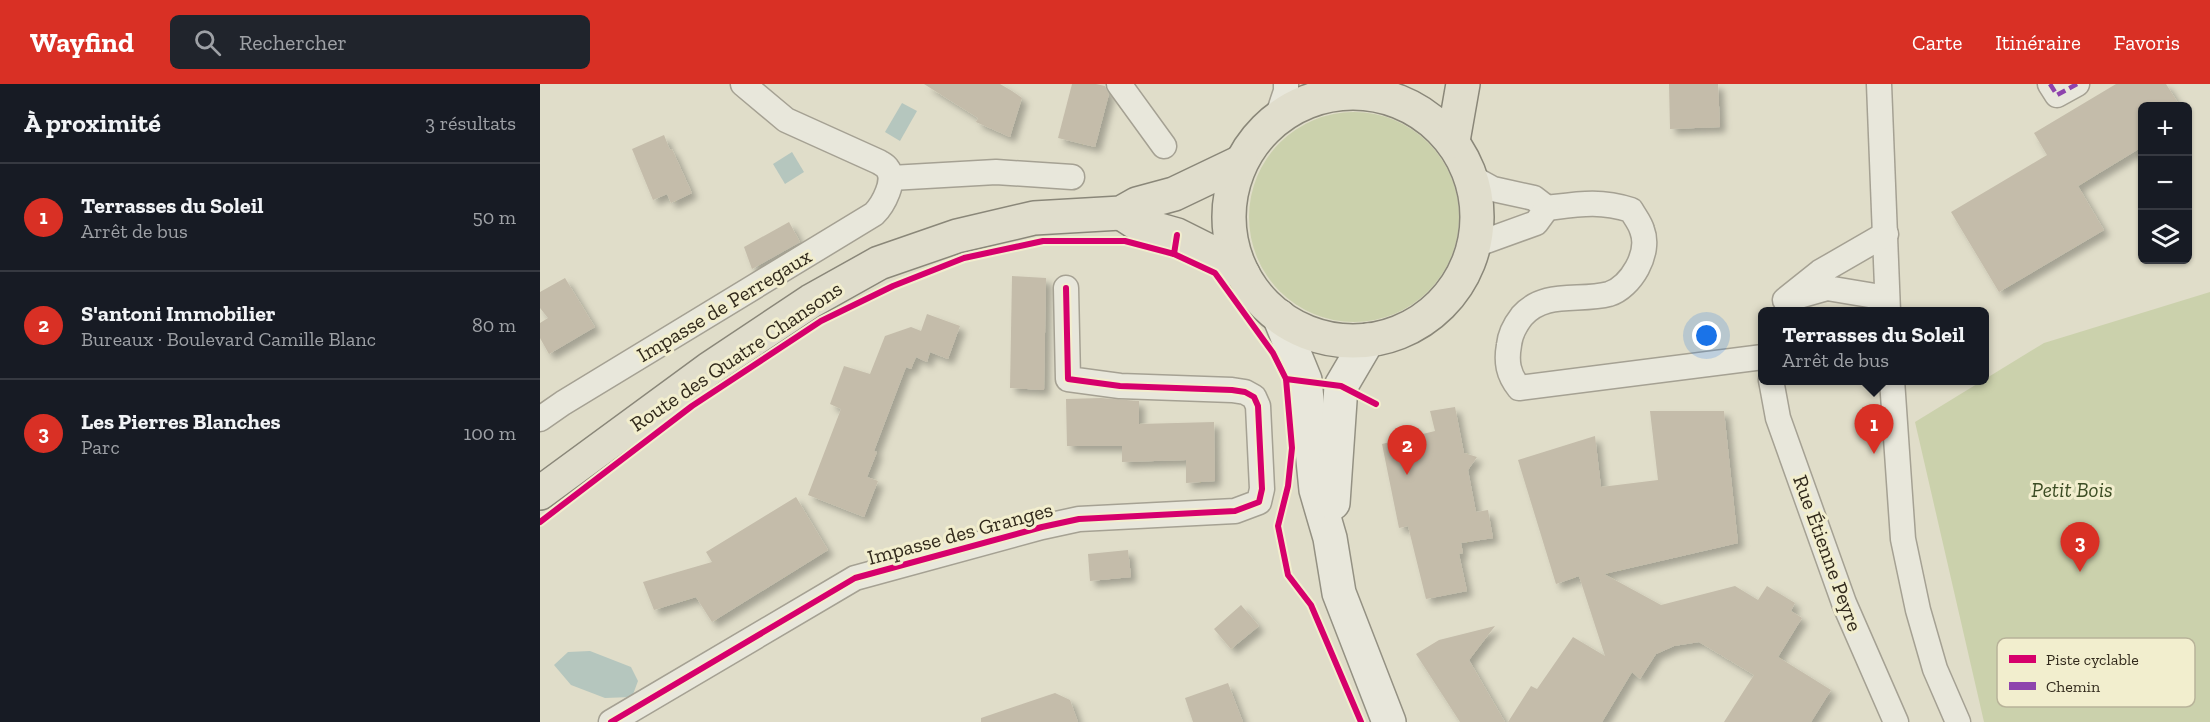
<!DOCTYPE html>
<html lang="fr">
<meta charset="utf-8">
<style>
:root{--surface:#171b24;--page:#20242c;--text:#f1f3f6;--muted:#9ea1a6;--line:#363941;--accent:#d93025}
body{margin:0;font-family:"Zilla Slab",serif;background:var(--page);color:var(--text)}
.controls{position:absolute;right:18px;top:18px;display:grid;overflow:hidden;border-radius:9px;box-shadow:0 2px 4px #0004}
.controls button{width:54px;height:54px;display:grid;place-items:center;padding:0;border:0;border-bottom:2px solid var(--line);background:var(--surface);color:var(--text);font:30px sans-serif}
.you{position:absolute;left:1167px;top:252px;width:21px;height:21px;margin:-15px;border:4px solid #fff;border-radius:50%;background:#1a73e8;box-shadow:0 0 0 9px #1a73e833}
.badge{display:grid;place-items:center;width:39px;height:39px;border-radius:50%;background:var(--accent);color:#fff;font-size:20px;font-weight:700}
.pin{position:absolute;translate:-50% -50px;filter:drop-shadow(0 2px 3px #0008)}
.pin::after{content:'';position:absolute;top:32px;width:21px;height:18px;background:inherit;clip-path:polygon(0 0,100% 0,50% 100%)}
.popup{position:absolute;left:1218px;top:223px;width:231px;height:78px;box-sizing:border-box;display:grid;place-content:center;border-radius:9px;background:var(--surface);filter:drop-shadow(0 2px 4px #0005);font-size:20px;white-space:nowrap;color:var(--muted)}
.popup b{font-size:22px;color:var(--text)}
.popup::after{content:'';position:absolute;left:50%;top:100%;margin-left:-12px;border:12px solid transparent;border-top-color:var(--surface)}
.list{margin:0;padding:0;list-style:none}
h2{display:flex;justify-content:space-between;align-items:center;height:78px;margin:0;padding:0 24px;font-size:26px}
h2 small{font-size:20px;font-weight:400;color:var(--muted)}
.list li{display:grid;grid-template-columns:39px 1fr auto;gap:18px;align-items:center;box-sizing:border-box;height:108px;padding:0 24px;border-top:2px solid var(--line)}
.list b{display:block;font-size:22px;white-space:nowrap}
.list p{margin:0;font-size:20px;white-space:nowrap;color:var(--muted)}
.list em{font-size:20px;font-style:normal;color:var(--muted)}
.icon{flex:none;width:33px;height:33px;fill:none;stroke:currentColor;stroke-width:2;stroke-linecap:round;stroke-linejoin:round}
.map{position:relative;flex:none;width:1670px;height:638px;overflow:hidden}
header{display:flex;align-items:center;gap:36px;box-sizing:border-box;height:84px;padding:0 30px;background:var(--accent);color:#fff}
header strong{font-size:28px}
nav{display:flex;gap:33px;margin-inline-start:auto;font-size:21px}
.search{width:420px;height:54px;background:var(--page);display:flex;align-items:center;gap:15px;box-sizing:border-box;padding:0 21px;border-radius:9px;color:var(--muted);font-size:22px}
main{display:flex}
aside{flex:1;background:var(--surface)}
.map>svg:first-child{display:block}
.green{fill:#cbd1ac}
.water{fill:#b5c6be}
.building{fill:#c4bcaa;filter:url(#shadow)}
.lines{fill:none;stroke-linecap:round;stroke-linejoin:round}
.street-casing{stroke:#a5a193;stroke-width:27}
.secondary-casing{stroke:#949183;stroke-width:36}
.primary-casing{stroke:#8a8779;stroke-width:36}
.street{stroke:#e8e7db;stroke-width:24}
.secondary{stroke:#e8e7db;stroke-width:33}
.primary{stroke:#e0ddcc;stroke-width:33}
.quiet{stroke:#8e44ad;stroke-width:4.5;stroke-dasharray:9 4.5;stroke-linecap:butt}
.cycleway-casing{stroke:#f2eece;stroke-width:10}
.cycleway{stroke:#d6006c;stroke-width:6}
.labels{text-anchor:middle;dominant-baseline:central;stroke-width:6;stroke-linejoin:round;paint-order:stroke}
.street-label{font-size:21px;fill:#322a1c;stroke:#f2eece}
.park-label{font-size:21px;font-style:italic;fill:#3c4d24;stroke:#f2eece}
.key{fill:#f2eece;stroke:#b8b399;stroke-width:1.5}
.key-label{font-size:16px;fill:#322a1c}
</style>
<header>
<strong>Wayfind</strong>
<div class="search"><svg class="icon" aria-label="search" viewBox="0 0 24 24"><circle cx="10" cy="10" r="6"/><path d="M15 15l6 6"/></svg>Rechercher</div>
<nav><a>Carte</a><a>Itinéraire</a><a>Favoris</a></nav>
</header>
<main>
<aside>
<h2>À proximité<small>3 résultats</small></h2>
<ul class="list">
<li><span class="badge">1</span><div><b>Terrasses du Soleil</b><p>Arrêt de bus</p></div><em>50 m</em></li>
<li><span class="badge">2</span><div><b>S'antoni Immobilier</b><p>Bureaux · Boulevard Camille Blanc</p></div><em>80 m</em></li>
<li><span class="badge">3</span><div><b>Les Pierres Blanches</b><p>Parc</p></div><em>100 m</em></li>
</ul>
</aside>
<div class="map">
<svg width="1670" height="638" viewBox="0 0 1670 638">
<defs>
<filter id="shadow"><feDropShadow dx="5.5" dy="5.5" stdDeviation="3" flood-color="#0004"/></filter>
</defs>
<rect width="100%" height="100%" fill="#e0ddc9"/>
<g class="green">
<circle cx="814" cy="133" r="105"/>
<polygon points="1670,208 1670,638 1444,638 1375,338 1504,259"/>
</g>
<g class="water">
<polygon points="362,19 377,27 360,57 345,48"/>
<polygon points="252,68 264,88 245,100 233,80"/>
<polygon points="50,567 91,583 98,597 92,613 65,614 31,601 14,581 28,568"/>
</g>
<g class="building">
<polygon points="384,0 460,0 472,7 482,14 470,53 436,38 438,34"/>
<polygon points="532,0 556,0 565,2 569,10 555,63 518,54"/>
<polygon points="1129,0 1178,0 1180,43 1130,45"/>
<polygon points="1576,0 1626,0 1640,22 1602,22 1602,63 1538,102 1564,146 1459,208 1411,128 1507,71 1494,49"/>
<polygon points="124,51 130,66 132,65 152,109 131,119 127,110 113,116 92,65"/>
<polygon points="249,138 260,158 212,185 204,163"/>
<polygon points="472,192 506,194 504,306 470,304"/>
<polygon points="25,194 55,243 9,270 0,254 0,239 8,234 0,224 0,208"/>
<polygon points="387,230 420,242 408,275 390,268 387,278 376,273 371,285 366,283 334,367 337,368 327,393 338,397 324,433 268,411 301,325 290,320 304,282 330,290 345,252 371,243 381,247"/>
<polygon points="561,314 599,317 599,340 674,338 675,397 646,399 646,376 582,378 582,362 527,362 526,315"/>
<polygon points="915,323 924,369 937,373 928,386 936,428 948,426 953,454 921,459 923,469 919,470 927,507 886,515 868,442 859,444 842,360 895,347 890,327"/>
<polygon points="1110,327 1184,327 1198,459 1064,490 1121,521 1195,502 1218,516 1227,502 1255,519 1251,527 1262,534 1238,573 1291,606 1271,638 1184,638 1214,591 1159,558 1134,562 1116,570 1100,595 1092,588 1062,638 968,638 991,602 997,605 1033,553 1065,572 1039,492 1016,500 978,376 1055,352 1061,403 1118,396"/>
<polygon points="256,413 288,466 172,538 156,513 114,526 103,498 172,478 166,468"/>
<polygon points="588,466 591,493 550,497 548,470"/>
<polygon points="701,521 719,542 691,565 674,545"/>
<polygon points="955,542 929,576 965,638 920,638 876,570 899,556"/>
<polygon points="688,599 703,638 653,638 645,614"/>
<polygon points="515,609 530,616 538,638 441,638 441,634"/>
</g>
<g class="lines">
<defs>
<g id="street">
<polyline points="579,0 624,62"/>
<polyline points="800,0 807,8"/>
<polyline points="1339,0 1348,228"/>
<polyline points="1510,0 1517,11 1537,0"/>
<polyline points="737,34 746,7 746,0"/>
<polyline points="351,94 456,88 532,93"/>
<path d="M933,94L953,105L994,114L1007,124C1039,120 1060,116 1091,126C1095,133 1100,139 1102,146C1111,169 1091,203 1069,210C1039,218 1005,206 982,232C975,241 970,250 969,261C966,278 968,290 979,304L1223,273"/>
<polyline points="1346,150 1280,188 1245,216 1287,204 1347,214"/>
<polyline points="935,161 996,139 1007,124"/>
<polyline points="1231,296 1238,334 1304,519 1356,638"/>
<polyline points="1352,296 1363,455 1378,526 1395,585 1418,638"/>
<path d="M0,335L23,319L334,130C343,121 357,96 347,84C345,81 342,80 339,78L246,36L203,0"/>
<polyline points="71,638 315,494 502,443 539,435 695,427 719,418 722,405 718,322 714,313 705,308 692,306 580,302 528,295 526,204"/>
</g>
<g id="secondary">
<polyline points="739,232 765,296 776,406 790,454 799,509 849,638"/>
<polyline points="793,419 801,302 828,256"/>
</g>
<g id="primary">
<circle cx="813" cy="133" r="124"/>
<polyline points="913,57 923,0"/>
<polyline points="581,129 598,140 637,151 675,170 703,190"/>
<polyline points="0,409 169,285 271,217 339,179 417,152 494,134 581,129 597,120 634,110 701,78"/>
</g>
</defs>
<use href="#street" class="street-casing"/>
<use href="#secondary" class="secondary-casing"/>
<use href="#primary" class="primary-casing"/>
<use href="#street" class="street"/>
<use href="#secondary" class="secondary"/>
<use href="#primary" class="primary"/>
<polyline class="quiet" points="1510,0 1517,11 1537,0"/>
<defs>
<g id="cycleway">
<polyline points="634,170 675,189 733,269 746,295"/>
<polyline points="0,438 152,322 281,237 353,202 424,174 503,157 585,157 634,170 637,151"/>
<polyline points="71,638 315,494 502,443 539,435 695,427 719,418 722,405 718,322 714,313 705,308 692,306 580,302 528,295 526,204"/>
<polyline points="821,638 771,521 748,491 738,442 748,402 752,364 746,295 801,302 836,320"/>
</g>
</defs>
<use href="#cycleway" class="cycleway-casing"/>
<use href="#cycleway" class="cycleway"/>
</g>
<g class="labels">
<g class="street-label">
<text transform="translate(184 221) rotate(-31)">Impasse de Perregaux</text>
<text transform="translate(196 272) rotate(-34)">Route des Quatre Chansons</text>
<text transform="translate(420 449) rotate(-15)">Impasse des Granges</text>
<text transform="translate(1288 469) rotate(70)">Rue Étienne Peyre</text>
</g>
<g class="park-label">
<text x="1532" y="405">Petit Bois</text>
</g>
</g>
<rect x="1457" y="554" width="198" height="69" rx="9" class="key"/>
<rect x="1469" y="571" width="27" height="8" fill="#d6006c"/>
<rect x="1469" y="598" width="27" height="8" fill="#8e44ad"/>
<g class="key-label">
<text x="1506" y="581">Piste cyclable</text>
<text x="1506" y="608">Chemin</text>
</g>
</svg>
<div class="controls">
<button>+</button>
<button>−</button>
<button><svg class="icon" aria-label="layers" viewBox="0 0 24 24"><path d="M12 4l9 5-9 5-9-5zM3 14l9 5 9-5"/></svg></button>
</div>
<div class="you"></div>
<div class="pin badge" style="left:1334px;top:370px">1</div>
<div class="popup"><b>Terrasses du Soleil</b>Arrêt de bus</div>
<div class="pin badge" style="left:867px;top:391px">2</div>
<div class="pin badge" style="left:1540px;top:488px">3</div>
</div>
</main>
